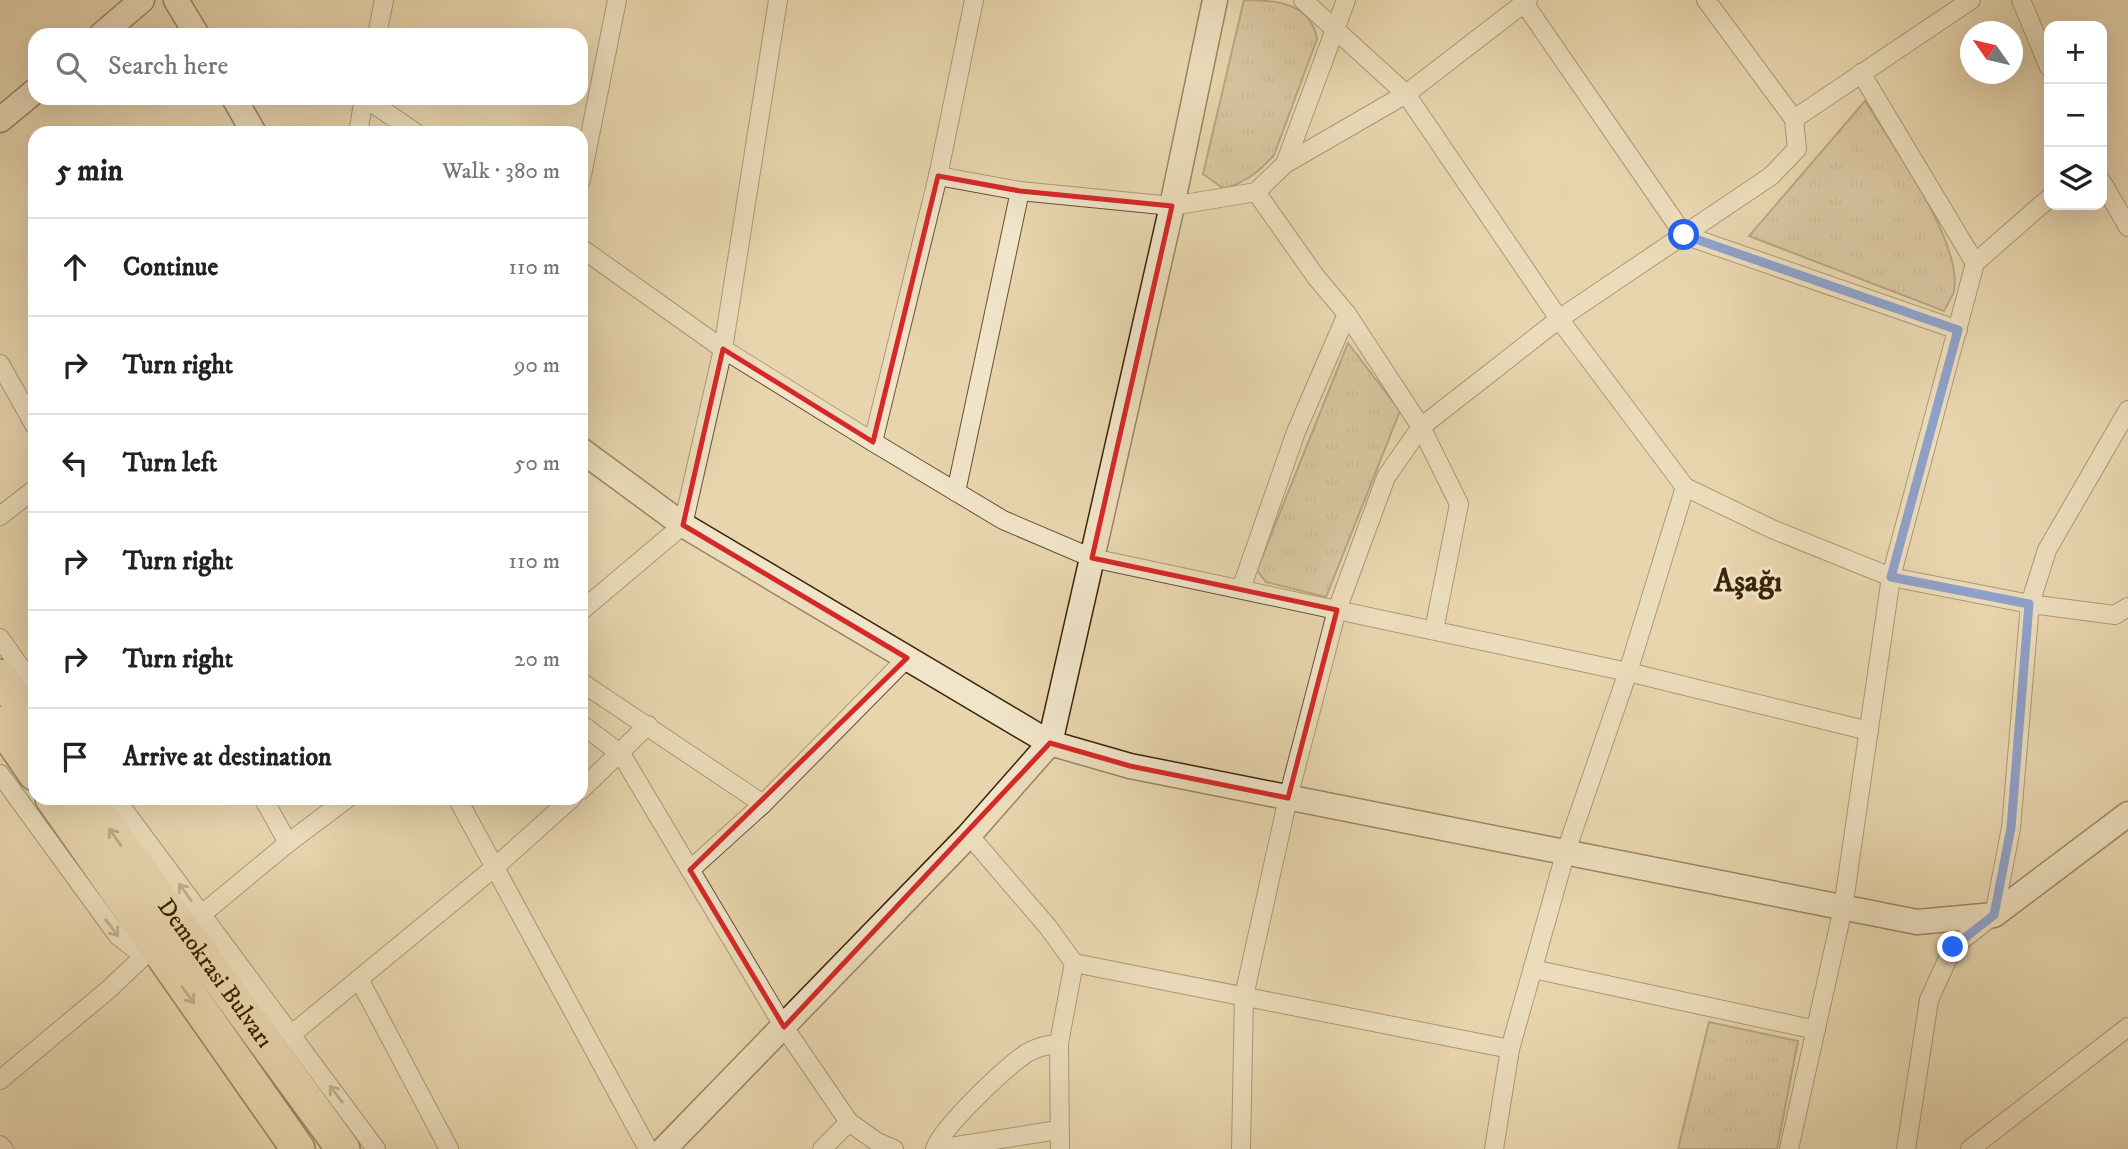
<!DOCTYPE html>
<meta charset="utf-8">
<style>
:root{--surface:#fff;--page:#f2f2f2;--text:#222;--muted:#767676;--line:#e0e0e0}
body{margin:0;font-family:"IM FELL DW Pica",serif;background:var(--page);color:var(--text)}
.controls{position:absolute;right:21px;top:21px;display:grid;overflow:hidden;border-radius:14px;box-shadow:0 7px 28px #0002}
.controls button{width:63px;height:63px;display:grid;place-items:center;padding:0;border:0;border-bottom:2px solid var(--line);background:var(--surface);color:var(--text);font:35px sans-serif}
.compass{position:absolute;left:1960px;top:21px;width:63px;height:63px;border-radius:50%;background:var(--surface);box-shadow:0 7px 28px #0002;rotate:304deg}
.stop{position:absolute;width:21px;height:21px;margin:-16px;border:5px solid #2563eb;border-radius:50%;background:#fff}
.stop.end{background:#2563eb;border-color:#fff;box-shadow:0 2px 7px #0008}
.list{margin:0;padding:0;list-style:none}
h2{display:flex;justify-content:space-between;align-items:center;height:91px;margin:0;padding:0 28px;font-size:30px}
h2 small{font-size:23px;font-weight:400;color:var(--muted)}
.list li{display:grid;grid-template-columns:46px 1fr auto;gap:21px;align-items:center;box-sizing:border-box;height:98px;padding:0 28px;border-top:2px solid var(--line)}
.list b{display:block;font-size:26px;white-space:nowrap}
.list em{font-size:23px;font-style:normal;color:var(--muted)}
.icon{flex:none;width:38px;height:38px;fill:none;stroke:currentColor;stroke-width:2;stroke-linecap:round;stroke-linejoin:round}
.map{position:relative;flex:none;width:2128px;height:1149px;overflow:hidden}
.search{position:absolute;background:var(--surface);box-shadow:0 7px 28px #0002;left:28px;top:28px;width:560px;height:77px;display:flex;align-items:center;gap:18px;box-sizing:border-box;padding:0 24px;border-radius:21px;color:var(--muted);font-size:26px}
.panel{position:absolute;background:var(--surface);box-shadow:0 7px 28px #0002;left:28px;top:126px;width:560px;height:679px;border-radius:21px}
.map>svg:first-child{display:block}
.park{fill:url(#park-tufts);stroke:#826e4c;stroke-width:2}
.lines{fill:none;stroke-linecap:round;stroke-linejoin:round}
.street-casing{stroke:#665131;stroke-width:20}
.secondary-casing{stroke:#3a2507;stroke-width:27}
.highway-casing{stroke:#3a2507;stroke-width:36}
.street{stroke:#f0e4ca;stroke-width:18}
.secondary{stroke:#f0e4ca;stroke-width:24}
.highway{stroke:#e8d5ae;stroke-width:33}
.oneway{stroke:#917d5a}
.oneway2{stroke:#958468}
.route{stroke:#2563eb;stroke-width:9}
.marked{fill:none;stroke:#d62828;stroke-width:5;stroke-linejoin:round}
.labels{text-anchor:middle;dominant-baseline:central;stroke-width:6;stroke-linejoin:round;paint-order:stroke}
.street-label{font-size:24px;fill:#3a2507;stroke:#f0e4ca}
.district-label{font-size:32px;font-weight:bold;fill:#3a2507;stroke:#f0e4ca}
</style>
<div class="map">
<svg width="2128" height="1149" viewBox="0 0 2128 1149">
<defs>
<pattern id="park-tufts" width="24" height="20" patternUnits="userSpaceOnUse" patternTransform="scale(1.75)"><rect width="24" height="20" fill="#cab792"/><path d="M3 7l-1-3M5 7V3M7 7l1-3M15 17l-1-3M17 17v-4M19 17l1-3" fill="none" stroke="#ae9d7c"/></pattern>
</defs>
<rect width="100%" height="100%" fill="#e8d5ae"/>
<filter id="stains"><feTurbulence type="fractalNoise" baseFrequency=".00286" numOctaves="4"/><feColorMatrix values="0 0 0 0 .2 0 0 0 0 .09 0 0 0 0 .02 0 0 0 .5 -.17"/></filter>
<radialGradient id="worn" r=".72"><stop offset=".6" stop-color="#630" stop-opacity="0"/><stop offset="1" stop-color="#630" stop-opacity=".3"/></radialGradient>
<g class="park">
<path d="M1244,0C1274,0 1311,2 1317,39L1274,155C1259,172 1245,182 1224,189L1203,174Z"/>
<path d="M1865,101C1891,143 1963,242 1954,291C1952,297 1947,305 1944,311L1749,236Z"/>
<polygon points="1348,343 1400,411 1326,597 1266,582 1257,570"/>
<polygon points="1709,1022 1798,1041 1777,1149 1678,1149"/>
</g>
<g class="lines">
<defs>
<g id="street">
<polyline points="1303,0 1406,94 1559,319 1685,487 1772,529 1891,577 2030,604 2115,615 2128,607"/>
<polyline points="2021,0 2049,67"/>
<polyline points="1524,3 1684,235 1958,330"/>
<polyline points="377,35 384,0"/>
<polyline points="365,98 416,133"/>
<polyline points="1794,119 1971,0"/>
<polyline points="358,133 364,98"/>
<polyline points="1285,164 1346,0"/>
<polyline points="938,176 1020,191 1172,206 1256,192 1285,164 1406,94 1528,0"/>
<polyline points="581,180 617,0"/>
<polyline points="2102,182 2128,227"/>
<polyline points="1256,192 1316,277 1347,314 1421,427 1459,504 1434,630"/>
<polyline points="581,248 723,349 873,442 1003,520 1092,558 1628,672 1869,731"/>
<polyline points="1975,263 2049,198"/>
<polyline points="0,364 35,426"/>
<polyline points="873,442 938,176 974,0"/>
<polyline points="956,492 1020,191"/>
<polyline points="0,516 35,489"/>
<polyline points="1241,589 1296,432 1347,314"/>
<polyline points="581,611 683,525 723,349 778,0"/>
<polyline points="0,638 35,688"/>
<polyline points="581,682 763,804"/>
<polyline points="581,724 621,754 784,1027 849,1122 877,1142 894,1149"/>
<polyline points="0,774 118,936 132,947 160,958"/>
<polyline points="581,790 648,725"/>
<polyline points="115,798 376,1149"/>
<polyline points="263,798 288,843"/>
<polyline points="457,798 648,1149"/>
<polyline points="969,835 1048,927 1074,963 1059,1043 1060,1149"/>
<polyline points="690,870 763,804 907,658"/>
<polyline points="201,915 288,843 348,798"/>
<polyline points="1074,963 1510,1049"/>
<polyline points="1533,969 1816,1030"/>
<polyline points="359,979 449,1149"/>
<polyline points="292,1034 495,867 572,798"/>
<polyline points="0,1080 108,990 146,954"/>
<polyline points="0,1145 4,1149"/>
<polyline points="822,1149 849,1122"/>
<path d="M935,1149C941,1128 1007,1066 1027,1053C1037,1047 1048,1045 1059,1043"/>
<polyline points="937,1149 1058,1130"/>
<polyline points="1241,1149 1244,996 1288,798 1337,610 1386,477 1421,427 1559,319 1771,176 1797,149 1794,119 1706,0"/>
<polyline points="1494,1149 1510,1049 1566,851 1628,672 1685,487"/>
<polyline points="1789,1149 1843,908 1891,577 1975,263 1861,73"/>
<polyline points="1906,1149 1929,1000 1953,947 1994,915 2011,828 2030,604 2047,550 2128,410"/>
<polyline points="1970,1149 2128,1027"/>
</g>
<g id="secondary">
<polyline points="176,0 197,35"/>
<polyline points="101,35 142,0"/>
<polyline points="234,98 254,133"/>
<polyline points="0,120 35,91"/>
<polyline points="581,450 683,525 1050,743 1130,766 1917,922 1994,915 2128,814"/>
<polyline points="664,1149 969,835 1050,743 1172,206 1215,0"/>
</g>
<g id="highway">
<polyline points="0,676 35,725"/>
<polyline points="0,723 35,774"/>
<polyline points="52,798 298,1149"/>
<path id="s1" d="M87,798L343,1149"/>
</g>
</defs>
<use href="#street" class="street-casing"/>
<use href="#secondary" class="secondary-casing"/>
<use href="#highway" class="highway-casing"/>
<use href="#street" class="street"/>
<use href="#secondary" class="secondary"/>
<use href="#highway" class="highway"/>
</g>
<defs><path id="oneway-shaft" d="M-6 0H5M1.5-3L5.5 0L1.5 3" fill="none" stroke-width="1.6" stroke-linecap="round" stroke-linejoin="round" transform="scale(1.75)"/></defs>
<g class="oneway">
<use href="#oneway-shaft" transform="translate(115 837) rotate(-125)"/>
<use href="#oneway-shaft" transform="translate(188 995) rotate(54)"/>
</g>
<g class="oneway2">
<use href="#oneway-shaft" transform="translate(185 892) rotate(-126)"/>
<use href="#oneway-shaft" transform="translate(112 928) rotate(53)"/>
<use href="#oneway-shaft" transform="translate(336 1094) rotate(-127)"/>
</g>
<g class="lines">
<polyline class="route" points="1684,235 1958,330 1891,577 2029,604 2011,828 1994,915 1953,947"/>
</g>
<path d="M0 0H2128V1149H0ZM938,176L1020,191L1172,206L1092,558L1337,610L1288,798L1130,766L1050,743L784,1027L690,870L907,658L683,525L723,349L873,442Z" fill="#e8d5ae" fill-opacity=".55" fill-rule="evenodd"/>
<path class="marked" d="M938,176L1020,191L1172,206L1092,558L1337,610L1288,798L1130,766L1050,743L784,1027L690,870L907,658L683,525L723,349L873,442Z"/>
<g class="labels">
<g class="street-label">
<text stroke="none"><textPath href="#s1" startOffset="217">Demokrasi Bulvarı</textPath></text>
</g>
<g class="district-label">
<text x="1748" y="582">Aşağı</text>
</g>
</g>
<rect width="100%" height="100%" filter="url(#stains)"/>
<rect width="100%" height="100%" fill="url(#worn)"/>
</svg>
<div class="controls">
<button>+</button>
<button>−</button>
<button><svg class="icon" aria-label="layers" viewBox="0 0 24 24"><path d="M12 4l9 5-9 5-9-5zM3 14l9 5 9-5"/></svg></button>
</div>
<svg class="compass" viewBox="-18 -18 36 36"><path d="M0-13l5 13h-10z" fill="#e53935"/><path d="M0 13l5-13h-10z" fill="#767676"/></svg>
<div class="stop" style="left:1684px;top:235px"></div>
<div class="stop end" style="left:1953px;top:947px"></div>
<div class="search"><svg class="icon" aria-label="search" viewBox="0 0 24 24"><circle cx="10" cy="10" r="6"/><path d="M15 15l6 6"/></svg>Search here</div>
<section class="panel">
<h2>5 min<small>Walk · 380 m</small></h2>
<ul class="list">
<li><svg class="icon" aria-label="ahead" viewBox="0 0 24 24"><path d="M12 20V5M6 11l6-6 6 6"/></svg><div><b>Continue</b></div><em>110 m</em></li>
<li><svg class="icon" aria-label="right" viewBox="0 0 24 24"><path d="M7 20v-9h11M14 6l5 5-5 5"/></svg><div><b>Turn right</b></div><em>90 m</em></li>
<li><svg class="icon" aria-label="left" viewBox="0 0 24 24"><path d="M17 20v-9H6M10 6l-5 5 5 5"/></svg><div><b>Turn left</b></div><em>50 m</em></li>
<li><svg class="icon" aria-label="right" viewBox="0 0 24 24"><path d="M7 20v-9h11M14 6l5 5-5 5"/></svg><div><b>Turn right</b></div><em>110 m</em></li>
<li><svg class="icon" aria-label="right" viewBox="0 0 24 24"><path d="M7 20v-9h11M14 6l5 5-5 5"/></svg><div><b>Turn right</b></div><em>20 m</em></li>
<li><svg class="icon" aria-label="arrive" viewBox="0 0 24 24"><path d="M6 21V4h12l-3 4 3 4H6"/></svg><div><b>Arrive at destination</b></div></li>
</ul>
</section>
</div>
